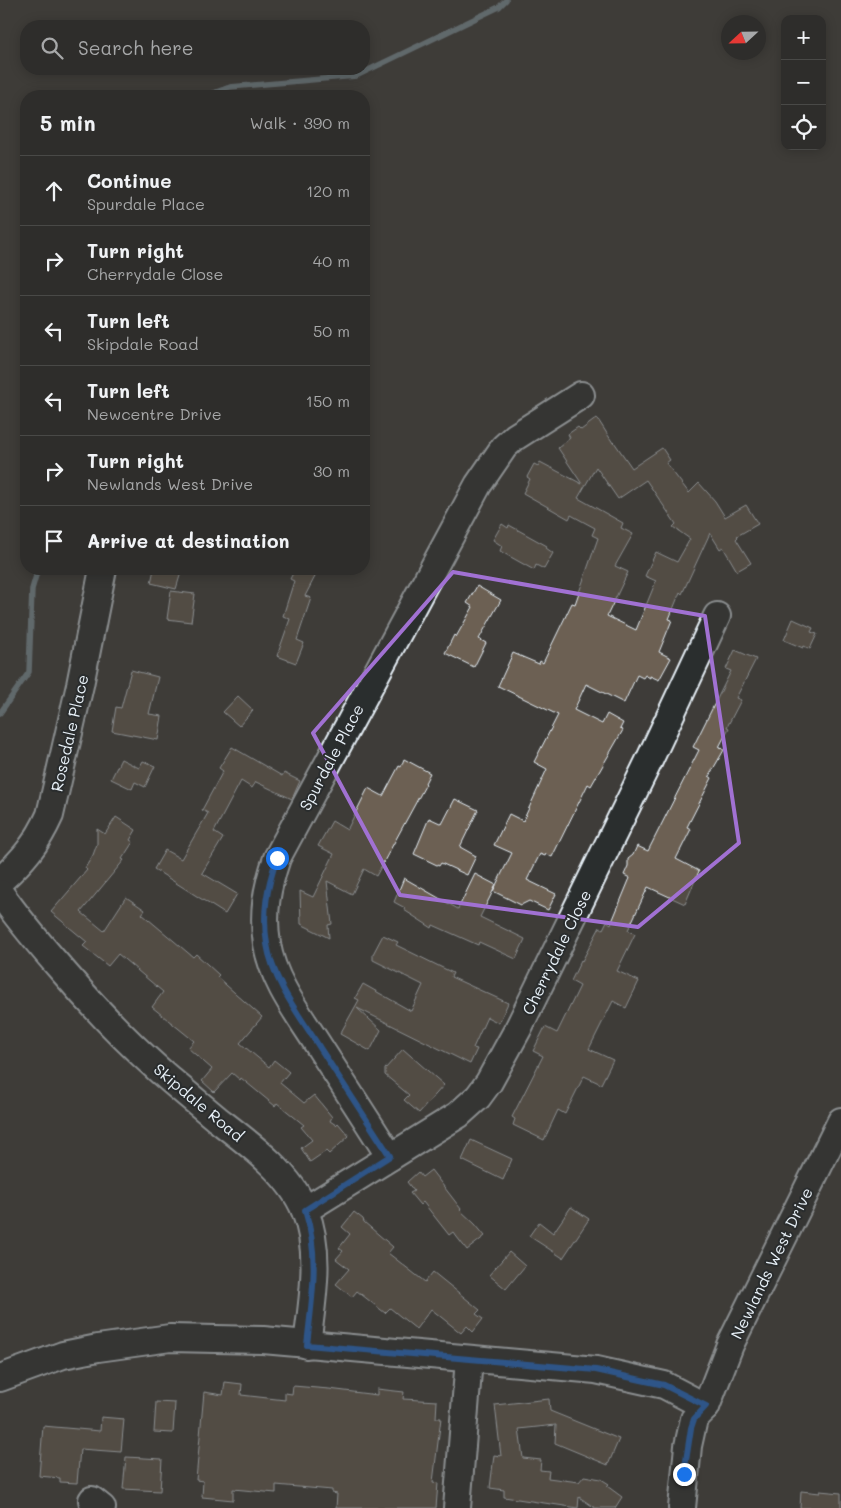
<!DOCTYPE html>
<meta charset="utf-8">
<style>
:root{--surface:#2e2d2b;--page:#3a3937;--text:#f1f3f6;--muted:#a7a8a9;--line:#494947}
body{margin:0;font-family:Mali,sans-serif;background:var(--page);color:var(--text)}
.controls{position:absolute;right:15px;top:15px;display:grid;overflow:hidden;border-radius:10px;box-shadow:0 2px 12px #0003}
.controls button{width:45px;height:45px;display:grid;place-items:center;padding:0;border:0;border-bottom:1px solid var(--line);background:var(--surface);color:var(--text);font:25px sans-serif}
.compass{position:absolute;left:721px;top:15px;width:45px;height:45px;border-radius:50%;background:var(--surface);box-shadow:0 2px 12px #0003;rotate:248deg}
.stop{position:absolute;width:15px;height:15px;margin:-11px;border:4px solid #1a73e8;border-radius:50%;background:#fff}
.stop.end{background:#1a73e8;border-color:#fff;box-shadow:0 1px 5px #0008}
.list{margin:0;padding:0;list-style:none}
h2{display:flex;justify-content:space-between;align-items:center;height:65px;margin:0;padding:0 20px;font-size:21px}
h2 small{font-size:16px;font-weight:400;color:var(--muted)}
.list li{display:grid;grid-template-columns:32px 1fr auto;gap:15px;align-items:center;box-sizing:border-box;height:70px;padding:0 20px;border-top:1px solid var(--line)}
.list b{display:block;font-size:19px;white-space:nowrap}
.list p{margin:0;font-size:16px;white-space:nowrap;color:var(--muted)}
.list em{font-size:16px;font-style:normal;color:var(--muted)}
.icon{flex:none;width:28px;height:28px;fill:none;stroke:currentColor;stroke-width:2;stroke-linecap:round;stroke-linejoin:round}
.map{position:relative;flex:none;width:841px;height:1508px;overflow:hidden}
.search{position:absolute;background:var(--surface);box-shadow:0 2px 12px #0003;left:20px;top:20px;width:350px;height:55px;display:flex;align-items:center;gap:12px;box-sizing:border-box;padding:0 18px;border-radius:20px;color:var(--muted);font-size:19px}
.panel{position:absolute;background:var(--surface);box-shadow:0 2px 12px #0003;left:20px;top:90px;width:350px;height:485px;border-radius:20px}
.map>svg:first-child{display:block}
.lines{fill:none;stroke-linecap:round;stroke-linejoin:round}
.stream{stroke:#8b9fa8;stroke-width:5.5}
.building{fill:#6c6053;stroke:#e8f1f8;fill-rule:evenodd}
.minor-casing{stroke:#e8f1f8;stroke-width:30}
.minor{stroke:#2a2d2e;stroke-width:26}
.route{stroke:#1a73e8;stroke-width:6}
.marked{fill:none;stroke:#a171d3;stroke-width:4;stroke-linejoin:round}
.labels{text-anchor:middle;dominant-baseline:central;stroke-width:4;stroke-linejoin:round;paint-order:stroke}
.street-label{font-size:16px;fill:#e8f1f8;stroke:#2a2d2e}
</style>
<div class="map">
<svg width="841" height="1508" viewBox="0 0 841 1508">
<rect width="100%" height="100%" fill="#3e3c39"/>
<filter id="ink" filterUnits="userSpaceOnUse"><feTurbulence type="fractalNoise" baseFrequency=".02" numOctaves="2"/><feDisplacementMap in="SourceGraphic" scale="10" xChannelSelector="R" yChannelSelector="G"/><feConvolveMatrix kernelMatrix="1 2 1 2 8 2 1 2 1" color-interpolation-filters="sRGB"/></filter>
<g filter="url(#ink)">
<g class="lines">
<g class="stream">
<polyline points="205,96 230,87 356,76 499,7 506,0"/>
<polyline points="0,713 29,672 32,589 38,569"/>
</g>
</g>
<g class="building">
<path d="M597,418L613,443L614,442L632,468L662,448L670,460L666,463L689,493L699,483L715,501L725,517L746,505L758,524L737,536L738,537L736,539L751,563L737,571L723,547L720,549L710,533L682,594L680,592L669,619L672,620L659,652L671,658L659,680L650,676V678L645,675L643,678L637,675L624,703L586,684L574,710L602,724L607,714L623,723L620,729L623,730L591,786L588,784L552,857L546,854L545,856L540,854L527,880L556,894L548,910L529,901L521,905L493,891L512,853L494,845L509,814L523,821L547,769L534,762L558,715L498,686L513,653L539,664L540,661L543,663L572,603L575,604L598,538L592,535L595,528L571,515L569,519L523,493L530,479L527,477L534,464L538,466L540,462L582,484L558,448L570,438L568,434L578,427L581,430ZM596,467L618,499L646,480L676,524L673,527L690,539L677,562L656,552L645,576L656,581L636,630L607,616L628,572L615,566L633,534L621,528L623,523L578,498Z"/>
<polygon points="502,524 508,528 509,525 547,546 546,548 553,553 544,569 536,565 534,570 500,551 502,546 493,540"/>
<polygon points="154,569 182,569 176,589 151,583"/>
<polygon points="295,569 319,569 305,596 311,598 297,640 304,643 296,663 277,656 290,619 283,616 294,581 290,579"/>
<polygon points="477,586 501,600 479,639 486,643 474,667 445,653 454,635 456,637 473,607 467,603"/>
<polygon points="171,591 195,594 191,622 167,619"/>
<polygon points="793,619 813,628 811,632 817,634 810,649 804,646 803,648 784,640"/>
<polygon points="735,650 756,659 736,698 741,700 727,727 729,728 719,747 724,750 709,776 712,778 687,827 691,829 676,859 699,871 685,904 648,887 628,930 635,934 617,971 639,981 626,1008 613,1001 589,1049 613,1060 601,1084 584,1076 565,1114 558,1110 544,1140 513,1125 515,1119 512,1117 543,1056 533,1051 545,1027 557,1033 580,986 571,981 581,960 582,961 600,927 603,929 607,921 611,924 630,878 624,875 628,866 628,859 633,855 637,846 648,851 699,750 693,747 731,671 726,669"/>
<polygon points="131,670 158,677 149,714 162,716 158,740 112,731 116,707 121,708"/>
<polygon points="238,696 253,710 239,726 223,712"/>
<polygon points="232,747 282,776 284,773 300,781 292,799 256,782 252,788 241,781 214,832 223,838 202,873 237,894 225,914 154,869 165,850 181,859 208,813 202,810 223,771 219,768"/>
<polygon points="121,759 139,768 143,761 155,766 145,787 135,782 132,789 111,779"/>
<polygon points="404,759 430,773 425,783 426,784 376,876 364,869 352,894 327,881 332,924 328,925 329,938 301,924 300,891 313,897 334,854 318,846 332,821 347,830 368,788 383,796 399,766 401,767"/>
<polygon points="455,799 478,810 460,847 476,856 467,875 441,863 439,866 414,854 429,818 442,824"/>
<polygon points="116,817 136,830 130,840 133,842 122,859 124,860 81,912 104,931 126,897 145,910 142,914 193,957 196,954 219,975 217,977 262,1017 240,1043 269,1067 274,1060 289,1072 280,1083 304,1103 314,1095 332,1117 330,1121 336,1125 338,1123 349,1136 329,1154 326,1151 310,1162 301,1148 312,1140 301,1127 304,1125 277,1103 275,1106 241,1078 240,1080 232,1073 214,1092 202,1081 212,1069 188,1048 194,1041 152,1007 163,992 118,954 108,966 83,946 87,942 51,912 87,870 85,868 93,855 97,844 97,829 105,834"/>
<polygon points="475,874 496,885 480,917 525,939 516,959 479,942 478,945 433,925 432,928 404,910 405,908 394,902 404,878 458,909"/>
<polygon points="383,935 398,942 396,945 453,973 451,977 508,1003 499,1023 487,1017 473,1048 477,1049 470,1064 357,1008 381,1030 370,1051 340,1034 359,1000 355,998 363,984 411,1011 423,985 373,960 373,954"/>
<polygon points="403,1049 444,1085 419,1113 404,1100 409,1095 385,1075 385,1069"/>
<polygon points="471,1140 512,1159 503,1180 462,1160"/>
<polygon points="431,1170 461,1209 460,1210 475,1224 485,1236 467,1250 453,1232 449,1235 423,1202 420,1205 410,1193 414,1191 407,1182 418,1172 422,1177"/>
<polygon points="571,1207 589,1219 563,1258 529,1236 539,1222 553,1233"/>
<polygon points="354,1212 363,1219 364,1222 393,1247 388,1253 425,1282 433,1272 480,1310 476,1314 483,1319 473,1332 467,1326 461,1333 431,1309 416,1329 390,1308 385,1313 357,1291 352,1297 336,1284 349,1269 336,1259 343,1251 339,1248 350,1234 342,1227"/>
<polygon points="509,1252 525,1266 506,1289 489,1275"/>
<polygon points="225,1382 242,1384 241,1395 285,1400 285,1393 292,1394 293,1386 329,1389 377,1395 377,1389 404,1392 403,1399 437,1401 436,1418 441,1418 433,1482 438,1483 436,1508 336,1508 337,1494 332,1493 332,1490 276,1485 276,1493 233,1489 233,1500 202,1497 203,1481 196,1480 204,1392 223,1395"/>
<polygon points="549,1399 550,1411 619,1439 608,1465 555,1443 556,1425 519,1429 523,1458 541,1460 540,1470 549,1471 548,1478 579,1482 584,1476 601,1479 609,1484 607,1486 622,1497 615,1508 595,1508 579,1497 578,1508 504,1497 504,1490 490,1488 494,1455 501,1456 495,1405"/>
<polygon points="156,1402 175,1403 173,1433 154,1432"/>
<polygon points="101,1417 124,1419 121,1452 80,1449 77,1483 60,1482 60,1478 39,1476 43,1426 100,1431"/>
<polygon points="126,1457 162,1459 160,1491 123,1489"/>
<polygon points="801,1491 820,1493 820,1491 841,1493 841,1508 800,1508"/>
</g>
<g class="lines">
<defs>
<g id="minor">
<path d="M0,881C23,860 37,844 50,815L80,685L103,569"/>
<path d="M0,893C19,920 40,945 62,970C92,1005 124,1039 159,1070C178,1087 198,1103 217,1119C248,1143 290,1173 305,1211C322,1253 312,1301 307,1345"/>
<path d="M390,1157C367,1120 343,1084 320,1048C300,1016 273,982 267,944C262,913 267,887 277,858L478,485L504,447L515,437L581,395"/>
<polyline points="305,1210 458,1115 478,1097 489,1082 518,1029 648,763 717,616"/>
<polyline points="0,1378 63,1355 98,1348 170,1338 263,1340 596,1370 664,1385 706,1407"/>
<polyline points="92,1500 102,1508"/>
<polyline points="457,1508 469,1359"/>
<polyline points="682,1508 688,1446 694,1419 706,1407 730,1345 841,1121"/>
</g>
</defs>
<use href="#minor" class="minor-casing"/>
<use href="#minor" class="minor"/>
</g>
</g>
<g class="lines" filter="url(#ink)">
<path class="route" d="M277,858C267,887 262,913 267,944C273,982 300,1016 320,1048C343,1084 367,1120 390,1156L305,1210C320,1257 312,1297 307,1345L596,1370L664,1385L706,1406L694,1419L691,1428L684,1474"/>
</g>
<path d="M0 0H841V1508H0ZM453,572L705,616L739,843L638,927L400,895L313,733Z" fill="#3e3c39" fill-opacity=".55" fill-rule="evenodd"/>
<path class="marked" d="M453,572L705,616L739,843L638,927L400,895L313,733Z"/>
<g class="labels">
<g class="street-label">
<text transform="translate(69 733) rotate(-77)">Rosedale Place</text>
<text transform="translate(331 757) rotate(-62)">Spurdale Place</text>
<text transform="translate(556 952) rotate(-64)">Cherrydale Close</text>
<text transform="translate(199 1102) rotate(40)">Skipdale Road</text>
<text transform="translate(771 1263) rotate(-64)">Newlands West Drive</text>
</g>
</g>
</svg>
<div class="controls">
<button>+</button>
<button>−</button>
<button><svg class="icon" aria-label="locate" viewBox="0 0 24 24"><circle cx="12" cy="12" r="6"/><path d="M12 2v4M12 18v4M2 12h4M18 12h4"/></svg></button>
</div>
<svg class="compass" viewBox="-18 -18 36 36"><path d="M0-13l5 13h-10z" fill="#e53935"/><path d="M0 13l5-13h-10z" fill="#a7a8a9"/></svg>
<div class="stop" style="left:277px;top:858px"></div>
<div class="stop end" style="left:684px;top:1474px"></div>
<div class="search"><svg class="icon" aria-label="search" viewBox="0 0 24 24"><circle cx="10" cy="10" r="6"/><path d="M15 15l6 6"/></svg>Search here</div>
<section class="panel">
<h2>5 min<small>Walk · 390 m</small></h2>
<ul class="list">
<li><svg class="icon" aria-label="ahead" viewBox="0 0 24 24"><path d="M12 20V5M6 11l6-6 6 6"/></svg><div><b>Continue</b><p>Spurdale Place</p></div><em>120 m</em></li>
<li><svg class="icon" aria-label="right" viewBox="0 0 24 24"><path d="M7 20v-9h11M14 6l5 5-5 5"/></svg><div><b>Turn right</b><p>Cherrydale Close</p></div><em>40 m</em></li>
<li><svg class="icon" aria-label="left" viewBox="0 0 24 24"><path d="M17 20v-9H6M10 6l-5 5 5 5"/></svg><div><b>Turn left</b><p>Skipdale Road</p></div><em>50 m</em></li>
<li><svg class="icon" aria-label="left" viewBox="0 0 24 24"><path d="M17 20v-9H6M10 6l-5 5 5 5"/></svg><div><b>Turn left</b><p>Newcentre Drive</p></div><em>150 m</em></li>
<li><svg class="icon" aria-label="right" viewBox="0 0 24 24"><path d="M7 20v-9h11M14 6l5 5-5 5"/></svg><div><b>Turn right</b><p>Newlands West Drive</p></div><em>30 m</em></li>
<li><svg class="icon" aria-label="arrive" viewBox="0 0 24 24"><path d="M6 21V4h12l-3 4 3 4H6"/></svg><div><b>Arrive at destination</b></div></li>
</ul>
</section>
</div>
